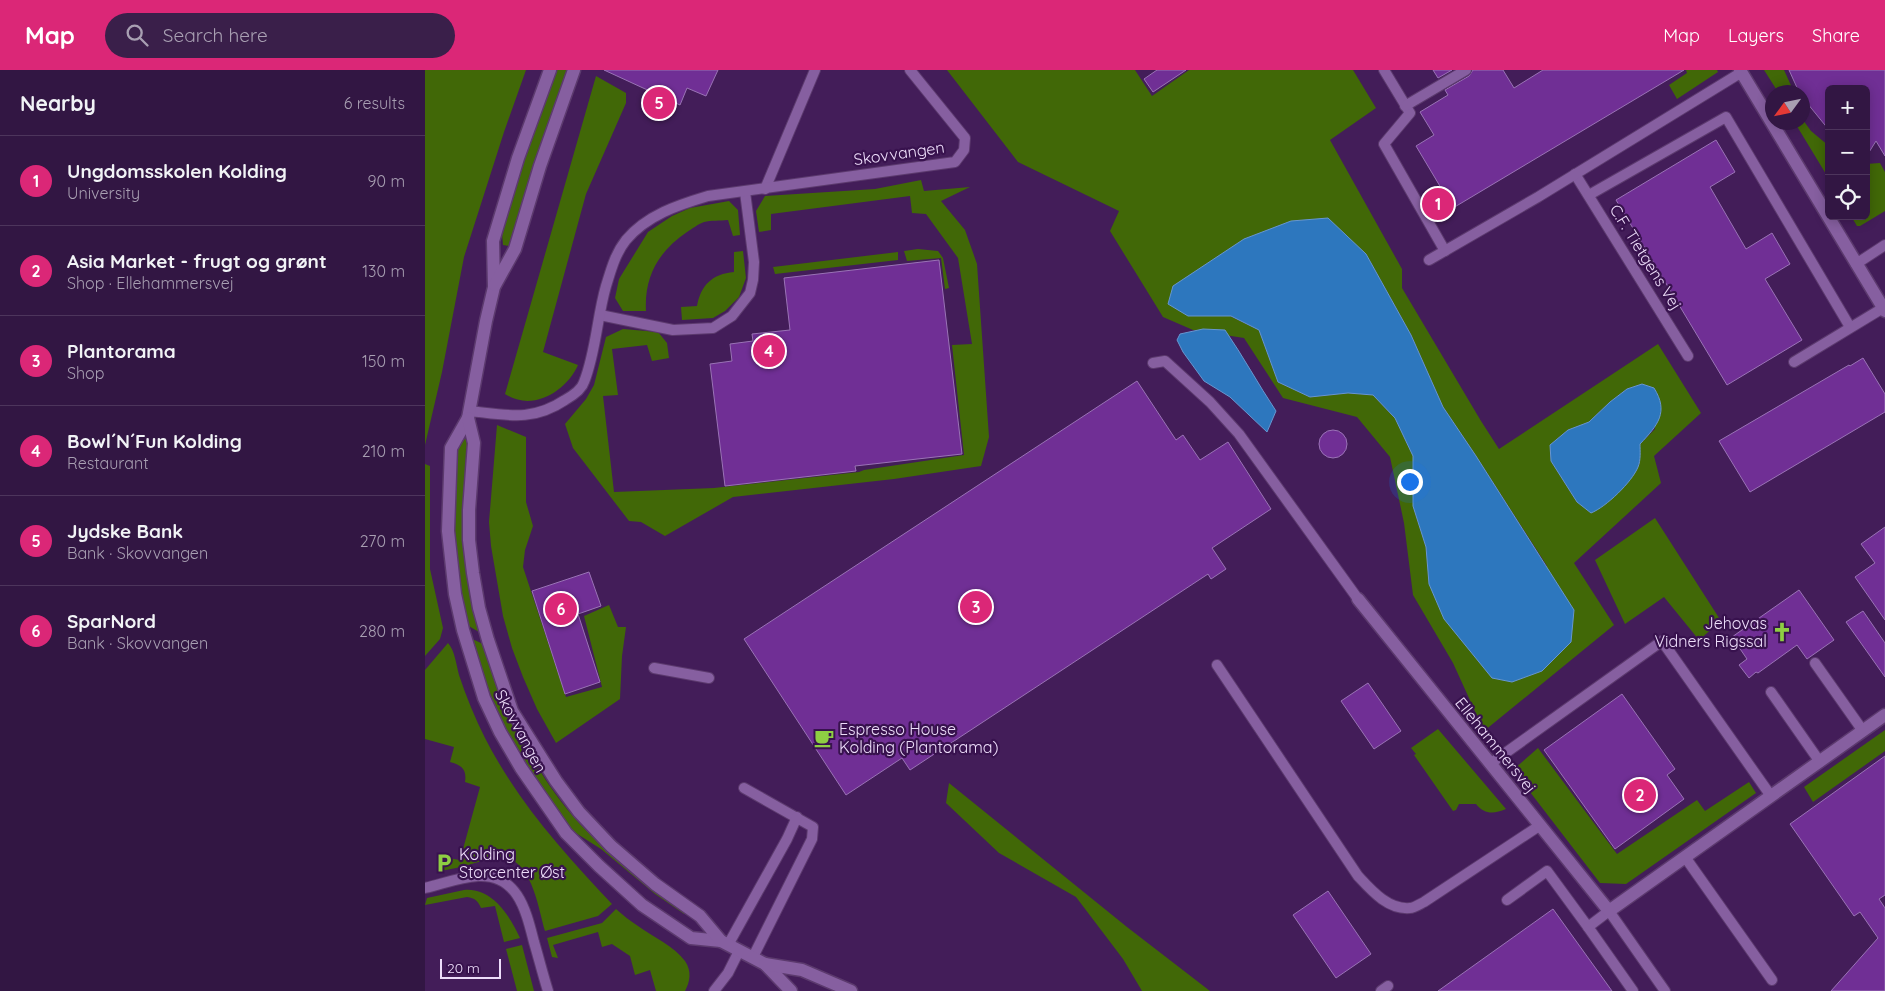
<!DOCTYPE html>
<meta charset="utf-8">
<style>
:root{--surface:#321643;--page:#3a1f4a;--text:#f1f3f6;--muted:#a89fb2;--line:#4d355c;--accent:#db2777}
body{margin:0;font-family:Quicksand,sans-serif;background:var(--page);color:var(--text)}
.controls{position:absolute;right:15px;top:15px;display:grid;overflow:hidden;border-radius:8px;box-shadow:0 2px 12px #0003}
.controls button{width:45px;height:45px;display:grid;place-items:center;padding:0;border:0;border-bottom:1px solid var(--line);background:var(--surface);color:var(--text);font:25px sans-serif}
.compass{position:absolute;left:1340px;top:15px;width:45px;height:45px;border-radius:50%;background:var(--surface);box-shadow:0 2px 12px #0003;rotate:237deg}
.scale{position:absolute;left:15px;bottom:12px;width:61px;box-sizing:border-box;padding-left:5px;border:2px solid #edddfa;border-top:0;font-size:14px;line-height:18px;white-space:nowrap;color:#edddfa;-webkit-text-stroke:4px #38124e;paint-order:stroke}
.you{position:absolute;left:984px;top:411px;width:18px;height:18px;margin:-12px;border:4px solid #fff;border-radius:50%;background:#1a73e8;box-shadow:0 0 0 8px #1a73e833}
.badge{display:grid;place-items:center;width:32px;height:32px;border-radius:50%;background:var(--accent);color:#fff;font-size:16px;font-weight:700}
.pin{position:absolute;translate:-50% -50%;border:2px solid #fff;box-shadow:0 1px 5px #0006}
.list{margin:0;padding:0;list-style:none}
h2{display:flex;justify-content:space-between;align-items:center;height:65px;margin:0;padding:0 20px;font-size:21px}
h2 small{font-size:16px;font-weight:400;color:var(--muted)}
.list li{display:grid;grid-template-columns:32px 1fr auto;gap:15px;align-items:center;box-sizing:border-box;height:90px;padding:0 20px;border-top:1px solid var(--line)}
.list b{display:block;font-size:19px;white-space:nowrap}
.list p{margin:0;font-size:16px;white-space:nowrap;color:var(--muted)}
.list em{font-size:16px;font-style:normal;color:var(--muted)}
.icon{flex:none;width:28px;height:28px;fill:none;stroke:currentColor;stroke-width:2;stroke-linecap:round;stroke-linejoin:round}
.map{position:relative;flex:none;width:1460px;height:921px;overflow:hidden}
header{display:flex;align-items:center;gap:30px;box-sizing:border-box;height:70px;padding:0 25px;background:var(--accent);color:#fff}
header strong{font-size:24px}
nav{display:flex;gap:28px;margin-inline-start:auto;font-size:18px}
.search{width:350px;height:45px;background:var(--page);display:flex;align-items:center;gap:12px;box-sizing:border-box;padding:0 18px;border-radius:28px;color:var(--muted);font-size:19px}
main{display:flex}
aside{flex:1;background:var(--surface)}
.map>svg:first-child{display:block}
.green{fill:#416807;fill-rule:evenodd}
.water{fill:#2d77be;stroke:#6796d0}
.building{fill:#702f95;stroke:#9a73b6}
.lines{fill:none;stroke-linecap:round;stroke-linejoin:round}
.service-casing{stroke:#5c3a6e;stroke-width:12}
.minor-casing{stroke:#5c3a6e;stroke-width:15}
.tertiary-casing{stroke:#5c3a6e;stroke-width:15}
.service{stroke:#865fa0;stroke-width:10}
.minor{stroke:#865fa0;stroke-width:12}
.tertiary{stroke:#865fa0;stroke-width:12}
.labels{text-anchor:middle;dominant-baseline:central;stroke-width:4.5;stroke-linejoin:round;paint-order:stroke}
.street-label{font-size:16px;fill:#edddfa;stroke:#38124e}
.poi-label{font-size:16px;fill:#edddfa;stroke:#38124e;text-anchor:start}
</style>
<header>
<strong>Map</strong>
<div class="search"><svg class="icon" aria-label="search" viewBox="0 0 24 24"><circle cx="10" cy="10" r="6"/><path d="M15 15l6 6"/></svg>Search here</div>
<nav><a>Map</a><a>Layers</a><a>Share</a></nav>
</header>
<main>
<aside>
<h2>Nearby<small>6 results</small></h2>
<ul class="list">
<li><span class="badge">1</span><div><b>Ungdomsskolen Kolding</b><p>University</p></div><em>90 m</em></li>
<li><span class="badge">2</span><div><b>Asia Market - frugt og grønt</b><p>Shop · Ellehammersvej</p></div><em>130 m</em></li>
<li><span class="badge">3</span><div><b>Plantorama</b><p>Shop</p></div><em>150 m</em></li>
<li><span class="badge">4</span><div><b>Bowl´N´Fun Kolding</b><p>Restaurant</p></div><em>210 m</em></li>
<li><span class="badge">5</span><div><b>Jydske Bank</b><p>Bank · Skovvangen</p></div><em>270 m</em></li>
<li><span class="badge">6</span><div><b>SparNord</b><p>Bank · Skovvangen</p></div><em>280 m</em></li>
</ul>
</aside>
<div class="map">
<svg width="1460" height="921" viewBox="0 0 1460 921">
<rect width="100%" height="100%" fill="#431d59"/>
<g class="green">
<polygon points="0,0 101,0 79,62 39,187 17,302 0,375"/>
<polygon points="132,0 143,0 109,93 84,176 78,175 77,164 100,89"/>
<path d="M522,0H710L727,26L764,0H928L951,38L905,70L977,199V218L1056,351L1074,379L1233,274L1276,343L1229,386L1236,413L1149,493L1189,555L1059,661L1028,593L988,525L979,453L965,387L932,347L858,328L819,268L768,260L738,247L685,161L694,141L593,92ZM941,184L986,265L1018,337L1051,386L1122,496L1004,514L1001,477L988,436V386L970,348L948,325L923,323L885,327L853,312L834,260L805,246ZM1217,314L1230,359L1215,374L1214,395L1152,432L1126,391L1125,375L1143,360L1164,352L1185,332L1202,319Z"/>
<polygon points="1261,0 1292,0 1293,2 1252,29 1244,15 1262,3"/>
<polygon points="1339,0 1359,0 1369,22 1353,22"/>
<path d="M171,6L201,23V33L161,124L118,282L153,295C141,322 107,342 80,324Z"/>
<polygon points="1378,50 1386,61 1404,76 1404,109 1370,53 1378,52"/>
<polygon points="1455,93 1460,102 1460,141 1435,156 1432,156 1426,146 1441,146 1441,94"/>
<polygon points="496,110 499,121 545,117 516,131 540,160 552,194 564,367 556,396 469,409 308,427 240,466 216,452 204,451 148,378 140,354 161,329 169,315 181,267 198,259 233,262 242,273 244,288 227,291 222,275 187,279 193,325 178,326 189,422 289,418 434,402 439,400 539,385 527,275 547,274 533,188 501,144 487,143 485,126 346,144 346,160 334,162 331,141 340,126 450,119"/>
<path d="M304,131L313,140L315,165L308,166L303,150C295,151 286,150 279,152C273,154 267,159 262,162C234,181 219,206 221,241H198L190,228L194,209L223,162L247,146L265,138Z"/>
<polygon points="493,179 513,181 518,188 524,218 520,219 516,188 482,191 479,181"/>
<path d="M318,181L321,208L314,227L300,241L288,248L257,250L256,237L272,236C276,215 287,204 309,202V182Z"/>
<polygon points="473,182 473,190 350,204 348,197"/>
<polygon points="72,355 101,367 101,432 108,456 100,480 98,497 141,627 177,617 159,546 184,535 193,557 201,557 197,586 195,629 131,673 112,639 98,607 87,578 78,546 66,476 64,452"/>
<polygon points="36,369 44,369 54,562 42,555 33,508 29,459 32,382"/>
<polygon points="0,394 5,396 5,499 18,558 15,569 0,586"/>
<polygon points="1230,448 1296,551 1274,570 1239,527 1200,554 1170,490"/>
<path d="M45,568L58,574C79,638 109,704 155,754C186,788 226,813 262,840L259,844L230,824L176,779L146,760L101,694L81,660L62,617Z"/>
<path d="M23,573C30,581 31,594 34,605C41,626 50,648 60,668C93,732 138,782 187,834L173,846L120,861C113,837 106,784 72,787C65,787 57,791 50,793C39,796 28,799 16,801L14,800L17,787L35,790L55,717L40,712C42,700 37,695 25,692L29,677L0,669V600Z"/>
<path d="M1013,659L1081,739C1069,744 1060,745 1051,734H1034L1031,740L1028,741L989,685L991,684L986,678Z"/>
<polygon points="1460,660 1460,681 1388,732 1379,717"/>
<polygon points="1113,678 1192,784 1272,730 1280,741 1324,712 1331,723 1201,814 1175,813 1088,700"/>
<polygon points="524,713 702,857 785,921 717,921 698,889 651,827 574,783 521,733"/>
<path d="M39,820C67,817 85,846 95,868L79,872L70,836L56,838C53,831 50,828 42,827L0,835L2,828Z"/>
<path d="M191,839C198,845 205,851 213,856C228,867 249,876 260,891C267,901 265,912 260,921H231L225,900L210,905L205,886L187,874L177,877L173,862L128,875L133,888L127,887L122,868L177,853Z"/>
<polygon points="97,875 109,921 92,921 81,879"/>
</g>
<g class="water">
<polygon points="903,148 941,184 986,265 1018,337 1051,386 1149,540 1146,572 1117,601 1087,612 1067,608 1019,549 1004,514 1001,477 988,436 988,386 970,348 948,325 923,323 885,327 853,312 834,260 806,246 763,246 743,234 748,216 819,169 866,151"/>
<path d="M778,259L800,260C818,286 833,314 851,341L842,362L805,327L779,311L758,282L752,270L755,264Z"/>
<path d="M1217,314L1229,318C1244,342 1233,355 1215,374C1215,381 1216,390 1213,397C1207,412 1181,437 1166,443L1152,432L1126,391L1125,375L1143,360L1164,352L1185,332L1202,319Z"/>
</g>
<g class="building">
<polygon points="179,0 293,0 281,26 262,18 255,35"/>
<polygon points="732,0 761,0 728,22 719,9"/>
<polygon points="1008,0 1027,0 1013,8"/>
<polygon points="1048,0 1078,0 1089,18 1118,0 1259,0 1028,138 991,76 1009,65 995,42 1023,25 1020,20 1044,6"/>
<polygon points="1364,0 1460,0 1460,86 1451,71 1441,87 1441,19 1404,19 1404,60 1378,28 1378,22 1374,22"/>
<polygon points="1291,70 1310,102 1285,117 1321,179 1347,163 1365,194 1340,209 1377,270 1302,315 1191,130"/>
<polygon points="514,190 537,384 430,396 431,401 300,416 285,294 307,291 305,274 328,271 327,264 365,260 359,208"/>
<polygon points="1438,288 1460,324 1460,342 1325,422 1294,371 1424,295 1425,296"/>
<polygon points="712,311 751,370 758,365 775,390 803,372 846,439 787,478 801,499 786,509 783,504 485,700 477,688 421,725 319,569"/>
<circle cx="908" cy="374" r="14"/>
<polygon points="1460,457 1460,550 1430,507 1450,493 1436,474"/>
<polygon points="164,502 176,536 153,544 175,612 140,624 107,521"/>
<polygon points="1374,520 1409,570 1382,589 1372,575 1333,603 1331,602 1324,608 1314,595 1322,589 1307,567"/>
<polygon points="1438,541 1460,573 1460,607 1421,552"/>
<polygon points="943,613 976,661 949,679 916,631"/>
<polygon points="1197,624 1250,699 1242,705 1259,729 1190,779 1119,680"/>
<polygon points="1460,686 1460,825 1454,829 1460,838 1460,921 1406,921 1453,868 1435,842 1429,846 1365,754"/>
<polygon points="903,821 946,884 911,908 868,845"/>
<polygon points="1128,839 1187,921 1013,921"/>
</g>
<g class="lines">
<defs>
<g id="service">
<polyline points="959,0 985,43 959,74 1020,181"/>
<polyline points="980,36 1041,0"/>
<polyline points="1150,104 1263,286"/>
<polyline points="340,119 390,0"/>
<polyline points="1164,125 1301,47 1425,257"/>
<polyline points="1004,190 1113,127 1317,2"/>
<polyline points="1431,194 1460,175"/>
<polyline points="175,245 248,260 288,258 307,246 325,223 328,210 329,192 320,122"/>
<polyline points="1369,292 1458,238"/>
<polyline points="728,293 740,291 785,332 814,364 933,529"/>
<path d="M45,341C82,345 107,352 140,330C147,326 157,319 159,312C171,282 172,247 181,216C186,200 190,184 201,170C222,145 253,135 283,126L530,92L539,80L540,68L485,0"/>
<polyline points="1390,593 1438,661"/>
<path d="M792,595L933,806C946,820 963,840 985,838C989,838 995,834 999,832L1114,756"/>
<polyline points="229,598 284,608"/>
<polyline points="1346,622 1395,692"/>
<polyline points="1065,694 1237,571 1346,726"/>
<polyline points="319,718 388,757 387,769 328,887"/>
<polyline points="1260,787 1347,910"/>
<path d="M0,818C17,814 35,807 53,806C93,804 101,841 109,872C114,889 118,905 123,921"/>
<polyline points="1082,830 1122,801 1163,857"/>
<polyline points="303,875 362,769 372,747"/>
<polyline points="289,921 303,903 314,881"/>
<polyline points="956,921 963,916"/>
<polyline points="1208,921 1163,857 1184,841 1240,921"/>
</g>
<polyline id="minor" points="933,529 1184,841 1460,645"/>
<g id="tertiary">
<polyline points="125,0 93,88 68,171 69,217 61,251 43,348 26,378 23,461 30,524 38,560 59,628 75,662 96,698 141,763 174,796 217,835 266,868 296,871"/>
<polyline points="1315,0 1460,241"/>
<polyline points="70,215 90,179 115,96 149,0"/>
<polyline points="43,348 49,373 44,440 44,470 48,503 54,538 63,570 87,641 131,711 154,742 186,776 230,814 275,846 296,871 340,894 366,921"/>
<polyline points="340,894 377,900 426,921"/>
</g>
</defs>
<use href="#service" class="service-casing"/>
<use href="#minor" class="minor-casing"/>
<use href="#tertiary" class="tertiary-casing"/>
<use href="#service" class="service"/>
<use href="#minor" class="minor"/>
<use href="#tertiary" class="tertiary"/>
</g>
<defs>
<symbol id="church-bare" viewBox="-9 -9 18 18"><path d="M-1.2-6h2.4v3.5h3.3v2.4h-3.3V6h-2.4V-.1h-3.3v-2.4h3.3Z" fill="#8ece43" stroke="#38124e" stroke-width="2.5" paint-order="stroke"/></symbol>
<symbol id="cafe-bare" viewBox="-9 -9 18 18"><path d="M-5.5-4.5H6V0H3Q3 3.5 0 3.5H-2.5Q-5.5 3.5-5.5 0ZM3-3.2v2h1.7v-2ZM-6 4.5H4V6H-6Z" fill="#8ece43" stroke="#38124e" stroke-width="2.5" paint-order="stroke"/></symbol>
<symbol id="parking-bare" viewBox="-9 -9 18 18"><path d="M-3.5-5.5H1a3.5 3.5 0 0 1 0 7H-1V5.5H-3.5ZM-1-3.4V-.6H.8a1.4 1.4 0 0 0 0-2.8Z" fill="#8ece43" stroke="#38124e" stroke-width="2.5" paint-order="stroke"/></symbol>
</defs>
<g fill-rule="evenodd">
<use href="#church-bare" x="1343" y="548" width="28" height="28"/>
<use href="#cafe-bare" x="385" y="654" width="28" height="28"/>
<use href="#parking-bare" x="5" y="779" width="28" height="28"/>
</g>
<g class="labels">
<g class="street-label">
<text transform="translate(474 83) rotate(-8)">Skovvangen</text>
<text transform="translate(1221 187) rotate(58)">C.F. Tietgens Vej</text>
<text transform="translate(96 661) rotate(62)">Skovvangen</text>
<text transform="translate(1071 675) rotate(51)">Ellehammersvej</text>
</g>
<g class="poi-label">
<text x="1342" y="553" text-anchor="end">Jehovas<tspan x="1342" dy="18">Vidners Rigssal</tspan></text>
<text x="414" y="659">Espresso House<tspan x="414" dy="18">Kolding (Plantorama)</tspan></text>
<text x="34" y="784">Kolding<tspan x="34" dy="18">Storcenter Øst</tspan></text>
</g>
</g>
</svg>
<div class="controls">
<button>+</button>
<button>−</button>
<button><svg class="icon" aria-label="locate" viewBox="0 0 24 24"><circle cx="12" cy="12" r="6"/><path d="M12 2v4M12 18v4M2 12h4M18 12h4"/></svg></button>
</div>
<svg class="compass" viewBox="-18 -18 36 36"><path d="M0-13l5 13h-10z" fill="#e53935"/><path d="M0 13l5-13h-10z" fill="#a89fb2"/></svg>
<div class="scale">20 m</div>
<div class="you"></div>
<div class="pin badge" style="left:1013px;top:134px">1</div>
<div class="pin badge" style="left:1215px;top:725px">2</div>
<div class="pin badge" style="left:551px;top:537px">3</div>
<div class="pin badge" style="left:344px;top:281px">4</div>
<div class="pin badge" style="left:234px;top:33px">5</div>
<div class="pin badge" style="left:136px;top:539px">6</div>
</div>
</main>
